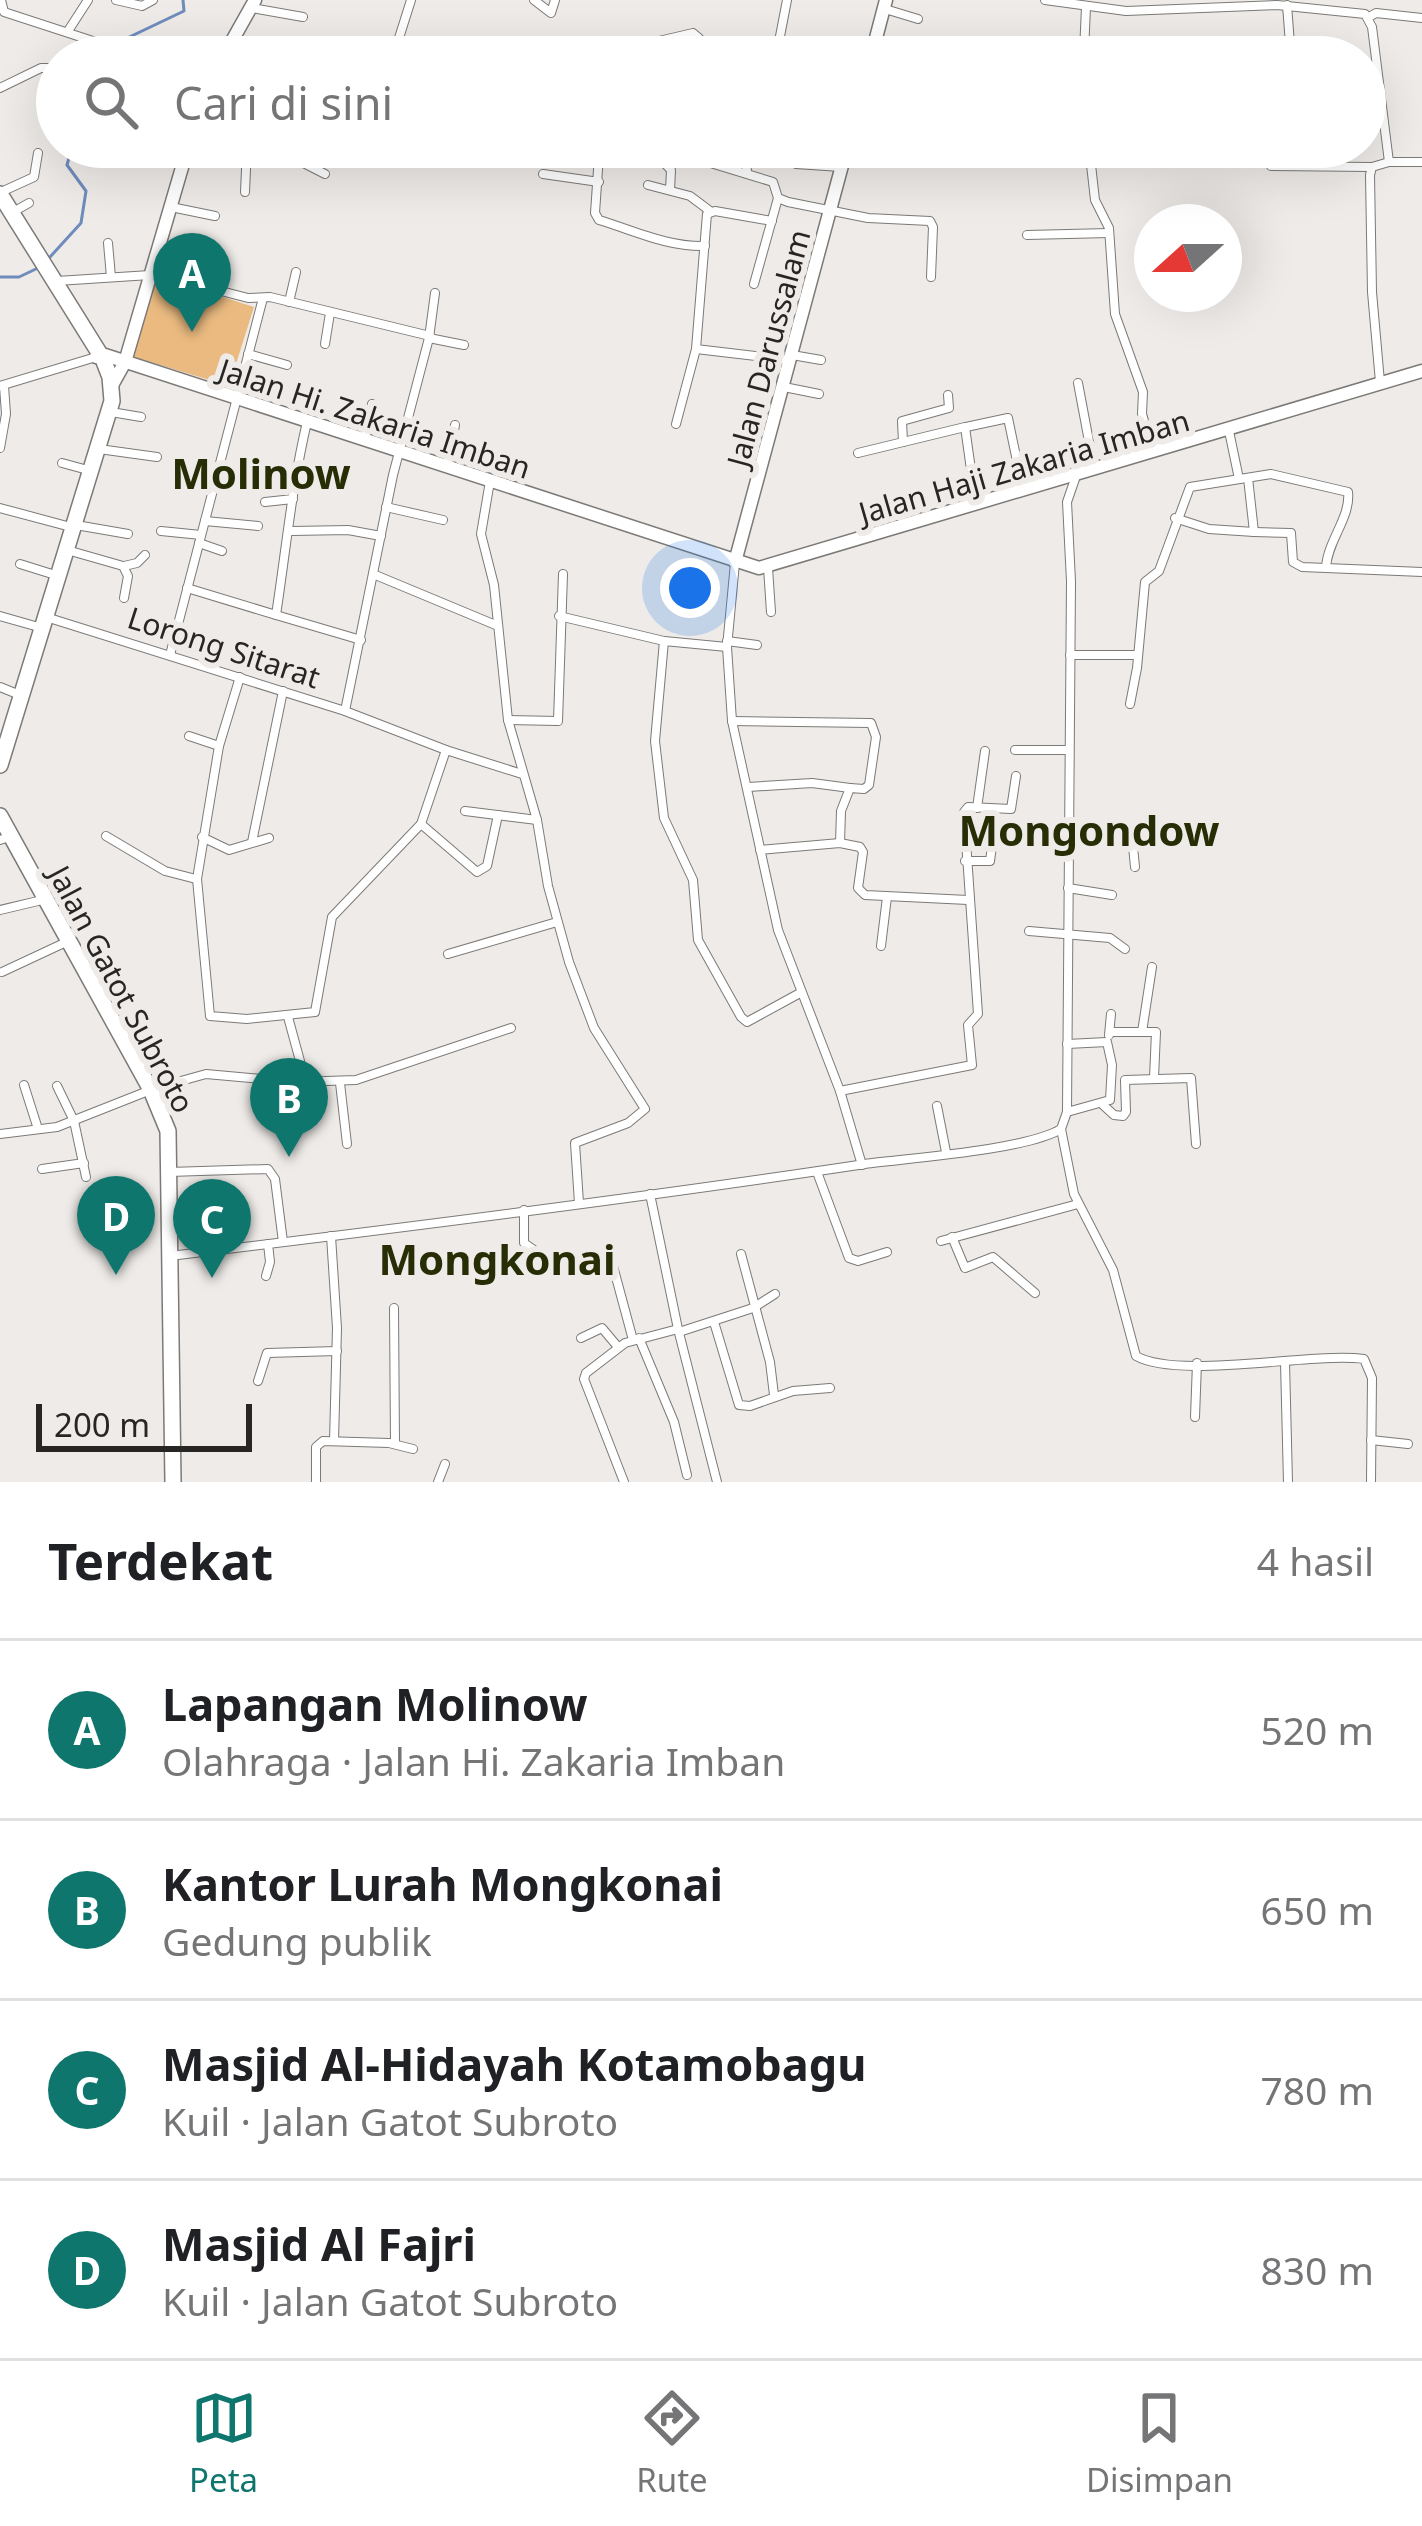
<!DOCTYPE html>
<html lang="id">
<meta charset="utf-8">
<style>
:root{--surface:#fff;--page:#f6f6f6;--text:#202124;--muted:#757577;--line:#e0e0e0;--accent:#0f766e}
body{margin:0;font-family:"Noto Sans",sans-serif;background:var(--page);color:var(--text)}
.compass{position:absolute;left:1134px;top:204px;width:108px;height:108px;border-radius:50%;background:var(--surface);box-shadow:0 12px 48px #0002;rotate:249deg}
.scale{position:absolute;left:36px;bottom:30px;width:216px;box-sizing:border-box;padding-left:12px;border:6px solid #272625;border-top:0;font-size:33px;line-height:42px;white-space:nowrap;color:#272625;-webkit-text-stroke:9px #eeebe8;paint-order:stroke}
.you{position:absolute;left:690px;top:588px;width:42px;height:42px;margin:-30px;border:9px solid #fff;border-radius:50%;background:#1a73e8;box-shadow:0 0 0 18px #1a73e833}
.badge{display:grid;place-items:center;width:78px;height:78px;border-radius:50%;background:var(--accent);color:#fff;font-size:39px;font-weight:700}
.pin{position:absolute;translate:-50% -99px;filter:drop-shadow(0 3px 6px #0008)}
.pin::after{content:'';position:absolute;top:63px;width:42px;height:36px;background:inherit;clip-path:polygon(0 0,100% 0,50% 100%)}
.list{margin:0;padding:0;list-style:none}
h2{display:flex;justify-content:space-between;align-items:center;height:156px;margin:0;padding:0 48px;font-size:51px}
h2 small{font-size:39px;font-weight:400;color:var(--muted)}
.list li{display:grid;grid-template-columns:78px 1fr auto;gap:36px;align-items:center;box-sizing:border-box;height:180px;padding:0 48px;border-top:3px solid var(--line)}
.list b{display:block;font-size:45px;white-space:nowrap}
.list p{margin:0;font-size:39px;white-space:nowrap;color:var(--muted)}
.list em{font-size:39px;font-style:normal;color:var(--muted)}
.icon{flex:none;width:66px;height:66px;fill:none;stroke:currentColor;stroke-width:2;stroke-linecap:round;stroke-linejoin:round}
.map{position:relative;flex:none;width:1422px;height:1482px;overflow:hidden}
.search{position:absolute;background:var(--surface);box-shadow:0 12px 48px #0002;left:36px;right:36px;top:36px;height:132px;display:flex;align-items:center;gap:30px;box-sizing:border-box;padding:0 42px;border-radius:66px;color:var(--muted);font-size:45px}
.sheet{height:876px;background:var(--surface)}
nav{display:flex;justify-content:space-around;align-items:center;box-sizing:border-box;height:168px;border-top:3px solid var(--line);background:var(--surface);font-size:33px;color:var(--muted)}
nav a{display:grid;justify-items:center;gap:6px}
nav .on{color:var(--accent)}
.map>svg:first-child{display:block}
.green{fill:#eaba80}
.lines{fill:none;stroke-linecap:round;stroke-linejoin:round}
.stream{stroke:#6f8cbd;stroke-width:3}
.street-casing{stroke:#7c7a77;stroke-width:10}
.secondary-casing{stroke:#7c7a77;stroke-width:15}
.highway-casing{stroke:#7c7a77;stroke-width:18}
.street{stroke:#fff;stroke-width:8}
.secondary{stroke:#fff;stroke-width:12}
.highway{stroke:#fff;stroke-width:15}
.labels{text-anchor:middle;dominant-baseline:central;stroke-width:12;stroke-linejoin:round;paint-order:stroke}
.street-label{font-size:30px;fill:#272625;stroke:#eeebe8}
.district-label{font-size:42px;font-weight:bold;fill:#272d05;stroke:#eeebe8}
</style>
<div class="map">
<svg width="1422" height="1482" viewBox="0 0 1422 1482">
<rect width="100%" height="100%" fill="#eeebe8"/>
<polygon class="green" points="155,275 254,307 229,386 131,356"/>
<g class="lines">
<g class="stream">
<polyline points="118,57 121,41 184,11 183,0"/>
<polyline points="50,257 81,223 86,191 67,165 72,147"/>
<polyline points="0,277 19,277 38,268"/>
</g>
<defs>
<g id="street">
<polyline points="1,0 4,12 96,42 110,57"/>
<polyline points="116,0 142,6 153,0"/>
<polyline points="534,0 551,13 555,0"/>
<polyline points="1045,0 1126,11 1277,5 1365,14 1372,27 1389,162 1422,162"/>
<polyline points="1287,5 1291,57"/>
<polyline points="252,8 303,17"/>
<polyline points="885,9 918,19"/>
<polyline points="1369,17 1376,13 1422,18"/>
<polyline points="68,31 88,0"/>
<polyline points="575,53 587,57"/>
<polyline points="393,57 411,0"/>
<polyline points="643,57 646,44 693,33 699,38 701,57"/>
<polyline points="776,57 787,0"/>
<polyline points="1075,57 1084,52 1086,7"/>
<polyline points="0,88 41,68 57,68"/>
<polyline points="49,127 57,100"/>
<polyline points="272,147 325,174"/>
<polyline points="326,147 336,151"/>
<polyline points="559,147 599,155 600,147"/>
<polyline points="649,147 671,170 670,190"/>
<polyline points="694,147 696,155 704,161 773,182 778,198 788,202 868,218 930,221 933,227 931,277"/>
<polyline points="745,147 747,172"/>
<polyline points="1089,147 1095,200 1109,228 1115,314 1143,392 1142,414 1153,452"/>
<path d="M599,155L595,213L599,220C635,231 668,247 705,246"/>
<polyline points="796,164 841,167"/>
<polyline points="1271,166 1372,167"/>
<polyline points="543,174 599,182"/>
<polyline points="648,185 690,196 710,211"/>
<polyline points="1,192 34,177 38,153"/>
<polyline points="245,192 247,147"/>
<polyline points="171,207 215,216"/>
<polyline points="13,212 29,203"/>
<polyline points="772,221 715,211 707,214 696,349 789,360"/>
<polyline points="1027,235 1109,233"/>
<polyline points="108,243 111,277"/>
<polyline points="152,273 248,298 270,297 430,336"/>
<polyline points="57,281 150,275"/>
<polyline points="754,284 778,198"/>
<polyline points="219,289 221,259"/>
<polyline points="289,302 296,272"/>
<polyline points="429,338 464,345"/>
<polyline points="325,344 330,313"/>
<polyline points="248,354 287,365"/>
<polyline points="792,355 821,360"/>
<polyline points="1380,382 1372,292 1370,175 1372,167 1389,162"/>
<polyline points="1078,383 1094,468"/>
<polyline points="0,386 96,357"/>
<polyline points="784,387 819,394"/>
<polyline points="111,412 141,417"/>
<polyline points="676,424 696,349"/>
<polyline points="966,427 1008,418 1023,490"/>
<polyline points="1229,431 1239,479"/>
<polyline points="365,438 372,404"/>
<polyline points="903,442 902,421 949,408 948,395"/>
<polyline points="0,448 6,414 4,386"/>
<polyline points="99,449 157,457"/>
<polyline points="858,453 965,427 976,505"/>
<polyline points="62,463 84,469"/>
<polyline points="447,466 455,425"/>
<polyline points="490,481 481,534 494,585 508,720 537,820 548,886 569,962 594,1028 645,1109 628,1123 575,1143 579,1203"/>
<polyline points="265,502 293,499"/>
<polyline points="386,507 443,520"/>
<polyline points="0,508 67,526"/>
<polyline points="1175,518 1209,529 1254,532 1248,478"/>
<polyline points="205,521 258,526"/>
<polyline points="76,525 128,534"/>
<polyline points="161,531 201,535"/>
<polyline points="291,531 348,530 381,536"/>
<polyline points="1254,532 1291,533 1293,562 1302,567 1422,572"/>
<polyline points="199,543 222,551"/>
<polyline points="67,550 123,566 128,576 124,598"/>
<polyline points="735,563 727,647 732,721 778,930 840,1091 862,1165"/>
<polyline points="20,564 52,574"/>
<polyline points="124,566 137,563 145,555"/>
<polyline points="768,568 771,612"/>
<polyline points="373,574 498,626"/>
<path d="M187,588L276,615C286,550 292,485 307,422"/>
<polyline points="276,615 361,640"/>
<polyline points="0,616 35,626"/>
<polyline points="559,616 664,641"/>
<polyline points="46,617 345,711 393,475 429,338 435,293"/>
<polyline points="727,641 757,645"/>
<polyline points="727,647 664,641 655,741 664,818 693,880 698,940 741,1017 747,1022 800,993"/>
<polyline points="170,655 263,298"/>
<polyline points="1070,655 1138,655"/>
<polyline points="240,677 219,746 197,879 210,1016 247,1019 315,1012 332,917 421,824 446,750"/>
<polyline points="0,687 15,693"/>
<path d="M1130,704L1137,668L1145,582L1159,571L1190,487L1271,474L1348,492C1351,517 1328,540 1326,567"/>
<polyline points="345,711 446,750 522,774"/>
<polyline points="508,720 558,721 563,574"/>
<polyline points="732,721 871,723 876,737 869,785 864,789 850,788 841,811 840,843"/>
<polyline points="189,736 219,746"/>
<polyline points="1015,750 1068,750"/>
<polyline points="748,787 812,783 850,788"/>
<polyline points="977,808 985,751"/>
<polyline points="465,811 537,820"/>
<polyline points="421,824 477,872 487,866 498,815"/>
<polyline points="106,836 165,871 196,879"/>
<polyline points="1068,836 1132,836 1135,867"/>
<polyline points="202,837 229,850 269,838"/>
<polyline points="0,840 3,839"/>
<polyline points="252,842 283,691"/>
<polyline points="760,850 840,843 860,847 863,852 858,888 865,895 968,900"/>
<polyline points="965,861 990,861 992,846"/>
<polyline points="1068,888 1112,895"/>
<polyline points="0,910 38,901"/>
<polyline points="1029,931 1110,938 1125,949"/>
<polyline points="881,946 887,897"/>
<polyline points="448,954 557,922"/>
<polyline points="2,972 62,944"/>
<polyline points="288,1017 306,1083"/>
<polyline points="1110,1032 1156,1032 1154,1078"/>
<polyline points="1142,1032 1152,967"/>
<polyline points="1109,1035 1111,1014"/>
<polyline points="340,1083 347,1144"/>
<polyline points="24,1085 38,1129"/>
<polyline points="57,1086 74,1121 86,1177"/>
<polyline points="152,1089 206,1074 297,1082 356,1080 511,1028"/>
<polyline points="840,1091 972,1065 968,1025 978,1014 964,812 968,807 1011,809 1016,776"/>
<polyline points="1102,1104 1114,1115 1123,1116 1126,1112 1125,1080 1191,1078 1196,1144"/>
<polyline points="937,1106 946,1152"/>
<polyline points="1067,1112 1110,1100 1112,1065 1107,1042 1067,1044"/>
<path d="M1061,1129L1074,1194L1113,1270L1136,1356C1179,1380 1310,1352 1364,1359L1372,1378L1371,1482"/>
<polyline points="0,1134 57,1127 143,1093"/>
<polyline points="42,1169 84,1163"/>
<polyline points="169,1172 268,1169 275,1179 283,1242"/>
<polyline points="817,1172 849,1258 858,1261 887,1252"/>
<polyline points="524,1210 524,1243 537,1252"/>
<polyline points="331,1236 337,1328 334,1441"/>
<polyline points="952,1237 965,1268 993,1257 1035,1293"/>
<polyline points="941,1241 1078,1204"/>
<polyline points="741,1254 770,1362 774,1395"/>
<path d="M170,1256C402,1228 634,1199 865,1164C911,1158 1026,1150 1061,1129L1067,1112L1071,581L1067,502L1076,476"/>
<polyline points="613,1266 633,1340"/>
<polyline points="266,1276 270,1262 268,1244"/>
<polyline points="394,1308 395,1444"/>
<polyline points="714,1322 739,1405 750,1406 793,1391 830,1388"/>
<polyline points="678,1329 717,1482"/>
<polyline points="679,1332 753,1308 775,1294"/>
<polyline points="581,1338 602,1328 618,1347"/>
<polyline points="639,1338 674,1422 687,1475"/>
<polyline points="1285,1362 1288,1482"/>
<polyline points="258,1381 267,1353 337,1351"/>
<polyline points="1195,1417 1197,1363"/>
<polyline points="1371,1440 1408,1444"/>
<polyline points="316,1482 316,1447 323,1441 389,1443 413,1449"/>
<polyline points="438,1482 445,1464"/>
<polyline points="624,1482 584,1379 586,1373 625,1343 678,1329 650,1194"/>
</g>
<g id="secondary">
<polyline points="223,57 255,0"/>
<polyline points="871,57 886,0"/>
<polyline points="96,357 105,355 759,568 1422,371"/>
<polyline points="111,387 125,362 188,147"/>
<polyline points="735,562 847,147"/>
</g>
<g id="highway">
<polyline points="0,194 103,359 110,377 112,401 0,765"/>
<polyline points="0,816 151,1090 168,1131 173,1482"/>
</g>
</defs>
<use href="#street" class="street-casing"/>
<use href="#secondary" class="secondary-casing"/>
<use href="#highway" class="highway-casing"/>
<use href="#street" class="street"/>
<use href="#secondary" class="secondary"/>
<use href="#highway" class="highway"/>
</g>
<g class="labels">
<g class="street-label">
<text transform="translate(768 348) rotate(-75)">Jalan Darussalam</text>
<text transform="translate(375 418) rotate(18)">Jalan Hi. Zakaria Imban</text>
<text transform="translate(1024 466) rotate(-16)">Jalan Haji Zakaria Imban</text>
<text transform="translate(224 647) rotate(18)">Lorong Sitarat</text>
<text transform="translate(122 989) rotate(62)">Jalan Gatot Subroto</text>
</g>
<g class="district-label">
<text x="261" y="472">Molinow</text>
<text x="1089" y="829">Mongondow</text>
<text x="497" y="1258">Mongkonai</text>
</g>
</g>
</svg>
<svg class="compass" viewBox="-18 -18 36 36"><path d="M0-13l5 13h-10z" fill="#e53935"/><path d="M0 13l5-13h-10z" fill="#757577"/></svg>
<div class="scale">200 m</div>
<div class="you"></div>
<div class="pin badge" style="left:192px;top:332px">A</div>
<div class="pin badge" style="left:289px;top:1157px">B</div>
<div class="pin badge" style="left:212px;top:1278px">C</div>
<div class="pin badge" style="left:116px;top:1275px">D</div>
<div class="search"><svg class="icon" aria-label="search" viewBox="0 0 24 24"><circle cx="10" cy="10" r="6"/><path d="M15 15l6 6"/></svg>Cari di sini</div>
</div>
<section class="sheet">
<h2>Terdekat<small>4 hasil</small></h2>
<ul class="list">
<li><span class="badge">A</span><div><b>Lapangan Molinow</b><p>Olahraga · Jalan Hi. Zakaria Imban</p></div><em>520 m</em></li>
<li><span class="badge">B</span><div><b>Kantor Lurah Mongkonai</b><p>Gedung publik</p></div><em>650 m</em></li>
<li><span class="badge">C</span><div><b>Masjid Al-Hidayah Kotamobagu</b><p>Kuil · Jalan Gatot Subroto</p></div><em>780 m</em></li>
<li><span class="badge">D</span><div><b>Masjid Al Fajri</b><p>Kuil · Jalan Gatot Subroto</p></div><em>830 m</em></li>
</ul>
</section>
<nav>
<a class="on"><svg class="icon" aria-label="map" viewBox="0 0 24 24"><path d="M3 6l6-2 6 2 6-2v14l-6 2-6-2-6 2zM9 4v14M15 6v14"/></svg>Peta</a>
<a><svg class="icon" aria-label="directions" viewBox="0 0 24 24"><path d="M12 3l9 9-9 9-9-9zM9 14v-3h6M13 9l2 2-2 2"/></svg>Rute</a>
<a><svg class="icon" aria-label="saved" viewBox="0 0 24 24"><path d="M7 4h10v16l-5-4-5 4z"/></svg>Disimpan</a>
</nav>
